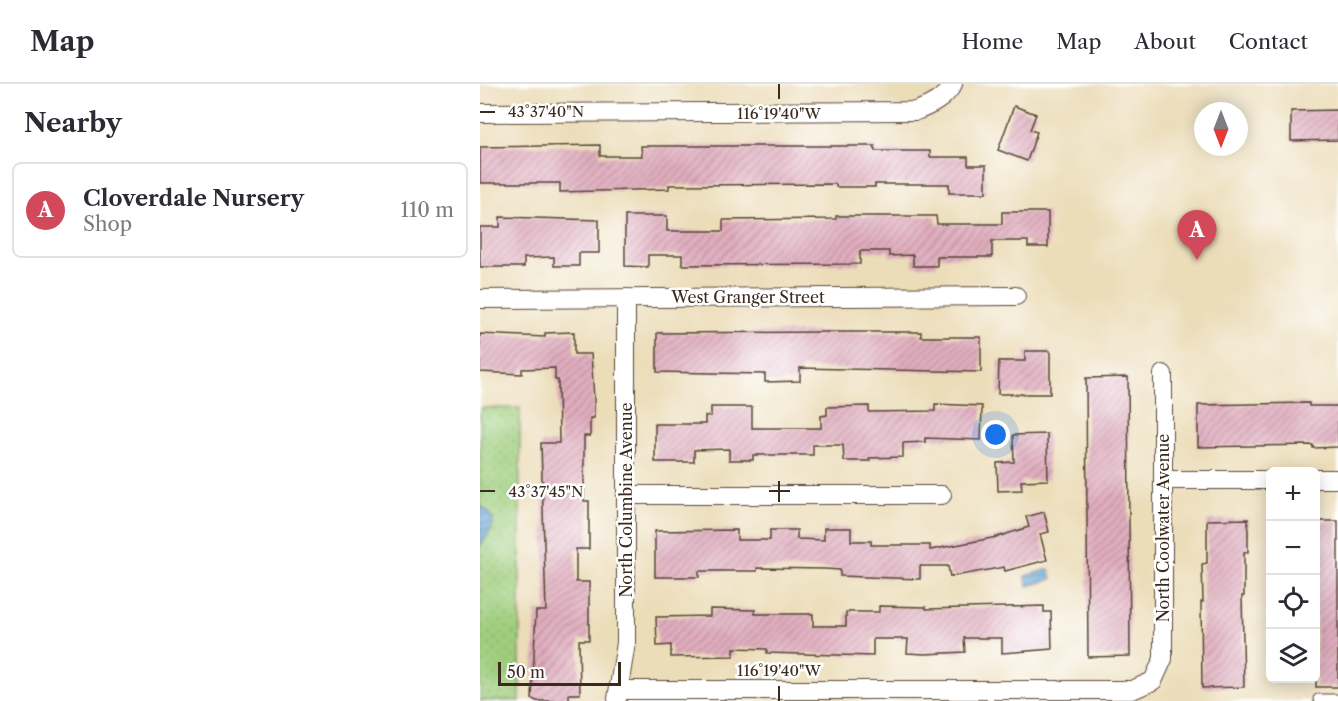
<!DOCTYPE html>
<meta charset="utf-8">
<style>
:root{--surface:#fff;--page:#f7f7f7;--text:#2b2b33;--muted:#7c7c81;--line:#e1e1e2;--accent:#d1495b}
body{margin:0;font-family:"Libre Caslon Text",serif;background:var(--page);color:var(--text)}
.controls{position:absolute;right:18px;bottom:18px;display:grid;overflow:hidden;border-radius:9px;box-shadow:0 3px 15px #0003}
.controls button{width:54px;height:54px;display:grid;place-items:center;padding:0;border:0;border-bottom:2px solid var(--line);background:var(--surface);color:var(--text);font:30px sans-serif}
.compass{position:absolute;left:714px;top:18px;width:54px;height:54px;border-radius:50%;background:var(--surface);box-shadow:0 3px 15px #0003;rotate:180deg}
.scale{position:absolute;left:18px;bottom:15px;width:123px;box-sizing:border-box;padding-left:6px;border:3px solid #3b2a1e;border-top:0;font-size:16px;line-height:21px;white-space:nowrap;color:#3b2a1e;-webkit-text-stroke:4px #fff;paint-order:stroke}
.you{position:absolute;left:516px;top:351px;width:21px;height:21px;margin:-15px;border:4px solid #fff;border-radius:50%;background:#1a73e8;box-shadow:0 0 0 9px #1a73e833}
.badge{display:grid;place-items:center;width:39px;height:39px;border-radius:50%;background:var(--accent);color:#fff;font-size:20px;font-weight:700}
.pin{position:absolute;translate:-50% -50px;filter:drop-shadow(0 2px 3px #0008)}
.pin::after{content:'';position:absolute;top:32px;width:21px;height:18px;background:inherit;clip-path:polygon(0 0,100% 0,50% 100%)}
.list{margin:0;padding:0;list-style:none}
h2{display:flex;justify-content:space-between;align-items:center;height:78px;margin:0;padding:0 24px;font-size:26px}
h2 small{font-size:20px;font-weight:400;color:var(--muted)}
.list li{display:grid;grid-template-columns:39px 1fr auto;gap:18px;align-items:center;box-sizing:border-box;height:96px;margin:0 12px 12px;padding:0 12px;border:2px solid var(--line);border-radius:9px}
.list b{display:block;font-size:22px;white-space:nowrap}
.list p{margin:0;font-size:20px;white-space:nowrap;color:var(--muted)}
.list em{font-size:20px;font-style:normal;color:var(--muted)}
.icon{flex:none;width:33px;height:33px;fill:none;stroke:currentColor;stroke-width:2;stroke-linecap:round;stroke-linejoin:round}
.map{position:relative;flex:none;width:858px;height:617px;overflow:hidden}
header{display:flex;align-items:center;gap:36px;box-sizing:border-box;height:84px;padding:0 30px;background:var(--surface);border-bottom:2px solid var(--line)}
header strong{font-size:28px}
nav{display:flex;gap:33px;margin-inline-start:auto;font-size:21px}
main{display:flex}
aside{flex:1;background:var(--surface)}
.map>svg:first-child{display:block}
.grass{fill:url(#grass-dots);stroke:#6c7c4c;stroke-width:1.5}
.water{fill:url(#water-rules);stroke:#4c6578;stroke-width:1.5}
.building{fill:url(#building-hatch)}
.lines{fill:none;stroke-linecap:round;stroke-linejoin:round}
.lane-casing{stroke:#564535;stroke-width:11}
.street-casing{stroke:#564535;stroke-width:20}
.lane{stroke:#fff;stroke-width:9}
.street{stroke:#fff;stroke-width:18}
.ticks{fill:none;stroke:#3b2a1e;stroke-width:2}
.labels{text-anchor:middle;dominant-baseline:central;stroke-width:5;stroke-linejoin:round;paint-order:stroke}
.street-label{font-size:16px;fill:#3b2a1e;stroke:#fff}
.ticks-label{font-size:15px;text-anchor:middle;fill:#3b2a1e;stroke:#fff;stroke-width:5;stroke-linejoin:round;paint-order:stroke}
</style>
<header>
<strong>Map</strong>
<nav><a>Home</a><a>Map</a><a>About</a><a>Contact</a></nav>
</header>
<main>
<aside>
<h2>Nearby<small></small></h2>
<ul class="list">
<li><span class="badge">A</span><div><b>Cloverdale Nursery</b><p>Shop</p></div><em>110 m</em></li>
</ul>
</aside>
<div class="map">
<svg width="858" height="617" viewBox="0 0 858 617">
<defs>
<pattern id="grass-dots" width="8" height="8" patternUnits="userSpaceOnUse" patternTransform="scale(1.5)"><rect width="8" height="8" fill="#9ecd7b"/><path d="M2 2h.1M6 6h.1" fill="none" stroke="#89b06a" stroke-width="1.8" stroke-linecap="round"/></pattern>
<pattern id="water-rules" width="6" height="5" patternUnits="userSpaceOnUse" patternTransform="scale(1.5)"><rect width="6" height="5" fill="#5ca0d1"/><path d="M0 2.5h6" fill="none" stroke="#4d83a9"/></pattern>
<pattern id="building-hatch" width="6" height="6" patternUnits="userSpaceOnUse" patternTransform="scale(1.5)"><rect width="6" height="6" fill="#e1aebf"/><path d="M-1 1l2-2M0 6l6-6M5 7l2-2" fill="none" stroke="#b88e9b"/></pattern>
</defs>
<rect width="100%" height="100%" fill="#fff"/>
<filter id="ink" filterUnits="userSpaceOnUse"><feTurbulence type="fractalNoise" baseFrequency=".0167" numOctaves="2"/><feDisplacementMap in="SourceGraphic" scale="12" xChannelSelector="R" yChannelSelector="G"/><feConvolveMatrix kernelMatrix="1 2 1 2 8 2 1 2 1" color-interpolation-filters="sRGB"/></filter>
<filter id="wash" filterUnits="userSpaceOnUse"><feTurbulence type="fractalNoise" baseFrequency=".008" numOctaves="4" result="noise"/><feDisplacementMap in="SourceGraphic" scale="24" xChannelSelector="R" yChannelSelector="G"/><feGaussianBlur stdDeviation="1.35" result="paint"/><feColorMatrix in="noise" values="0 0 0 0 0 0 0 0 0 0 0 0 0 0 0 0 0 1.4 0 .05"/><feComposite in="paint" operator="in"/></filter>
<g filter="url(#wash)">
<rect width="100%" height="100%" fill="#ecddb9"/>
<rect class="grass" x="0" y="324" width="40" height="293"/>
<g class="water">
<path d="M0,422C22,434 12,447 0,462Z"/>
<polygon points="569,485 572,495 548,502 545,492"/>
</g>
<g id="blocks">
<g class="building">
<polygon points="534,22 556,30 550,46 557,48 547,77 518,66"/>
<polygon points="858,26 858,56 811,57 811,27"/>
<polygon points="120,61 120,72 162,72 161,62 395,62 395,67 450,67 450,73 488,73 488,81 506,81 506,109 469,109 469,100 395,100 395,103 356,103 356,100 189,101 189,105 80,108 80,99 0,99 0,63"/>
<polygon points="522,128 568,128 568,163 548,163 548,157 512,157 512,173 457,173 457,182 433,182 433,171 409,172 409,167 380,167 380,180 202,181 202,171 168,171 168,183 145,182 145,132 187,132 187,147 243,147 243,136 356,135 356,132 456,132 457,140 522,140"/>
<polygon points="20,133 119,136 119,169 99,169 99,182 74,182 74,173 44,174 44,183 0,183 0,143 20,143"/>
<polygon points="94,248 94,270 111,270 114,315 114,334 110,334 110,352 104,352 104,417 109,417 109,465 96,465 96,498 109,498 109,556 99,556 100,610 89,610 89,617 57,617 52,615 56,527 66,527 61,359 79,359 78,296 75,296 75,284 42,285 42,290 0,288 0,250 65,253 65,249"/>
<polygon points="344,248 441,248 441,253 501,253 501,288 320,284 320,297 285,298 285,290 177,288 177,249"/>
<polygon points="545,267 570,267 570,310 518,310 519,277 545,277"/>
<polygon points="648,293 650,572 608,573 606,294"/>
<polygon points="829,319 829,322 858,322 858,363 833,364 833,361 718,363 718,321"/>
<polygon points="455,320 502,322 501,356 445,354 445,358 423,359 423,373 389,374 390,377 364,377 363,361 333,361 333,371 273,371 273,376 249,376 249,365 214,366 214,378 175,378 175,340 225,340 225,332 231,332 231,323 272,323 272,344 341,344 341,332 347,331 347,323 389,322 389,328 455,327"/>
<polygon points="567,350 568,396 541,397 542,406 518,407 517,379 534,378 533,351"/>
<polygon points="564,428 569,448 560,450 567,476 525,487 524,483 470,493 468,482 440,482 440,495 360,492 360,486 345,485 277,484 277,487 219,487 219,493 175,493 175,447 257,446 257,456 290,456 290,446 317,446 317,455 344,456 344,444 371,444 371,457 391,457 391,461 450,461 450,466 517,453 549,443 546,433"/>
<polygon points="768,435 768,468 764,468 764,512 762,512 764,603 722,604 721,518 723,518 722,480 727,479 727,436"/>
<rect x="836" y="437" width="22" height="166"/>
<polygon points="399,522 446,523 446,525 564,522 564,528 571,528 572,565 522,569 522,554 484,554 485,568 445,570 427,569 428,555 393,555 393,572 287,569 287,565 254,564 254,572 191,573 191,561 177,562 176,533 230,532 230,525 275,526 275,530 333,530 333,542 366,542 366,528 399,528"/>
</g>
</g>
</g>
<g filter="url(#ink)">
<use href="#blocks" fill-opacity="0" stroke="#564535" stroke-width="1.5"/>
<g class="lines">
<defs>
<polyline id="lane" points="838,615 858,615"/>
<g id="street">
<path d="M0,29L436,27C452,21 464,15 473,0"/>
<polyline points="0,215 536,212"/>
<polyline points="836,395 858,395"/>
<polyline points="683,396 790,396"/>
<polyline points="146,411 462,411"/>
<polyline points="140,606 652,606 673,597 683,575 683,290"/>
<polyline points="137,615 146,559 146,214"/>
</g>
</defs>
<use href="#lane" class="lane-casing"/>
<use href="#street" class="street-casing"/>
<use href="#lane" class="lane"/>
<use href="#street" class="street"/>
</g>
</g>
<path class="ticks" d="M299,0V15M0,28H15M299,397V418M0,407H15M289,407H310M299,602V617"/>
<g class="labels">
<g class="street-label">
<text x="268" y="213">West Granger Street</text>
<text transform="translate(146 416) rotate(-90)">North Columbine Avenue</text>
<text transform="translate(683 444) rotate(-90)">North Coolwater Avenue</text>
</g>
</g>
<g class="ticks-label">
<text x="66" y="33">43°37'40"N</text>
<text x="299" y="35">116°19'40"W</text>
<text x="66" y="413">43°37'45"N</text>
<text x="299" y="592">116°19'40"W</text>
</g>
</svg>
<div class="controls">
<button>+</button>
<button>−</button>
<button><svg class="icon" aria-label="locate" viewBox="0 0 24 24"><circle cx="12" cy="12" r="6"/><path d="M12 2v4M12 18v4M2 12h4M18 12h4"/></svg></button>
<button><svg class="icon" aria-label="layers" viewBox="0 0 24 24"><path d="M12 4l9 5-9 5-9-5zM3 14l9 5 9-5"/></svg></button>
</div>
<svg class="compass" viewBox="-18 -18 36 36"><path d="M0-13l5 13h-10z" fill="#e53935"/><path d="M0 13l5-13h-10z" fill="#7c7c81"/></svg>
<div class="scale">50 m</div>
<div class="you"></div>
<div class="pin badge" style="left:717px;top:176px">A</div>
</div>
</main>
